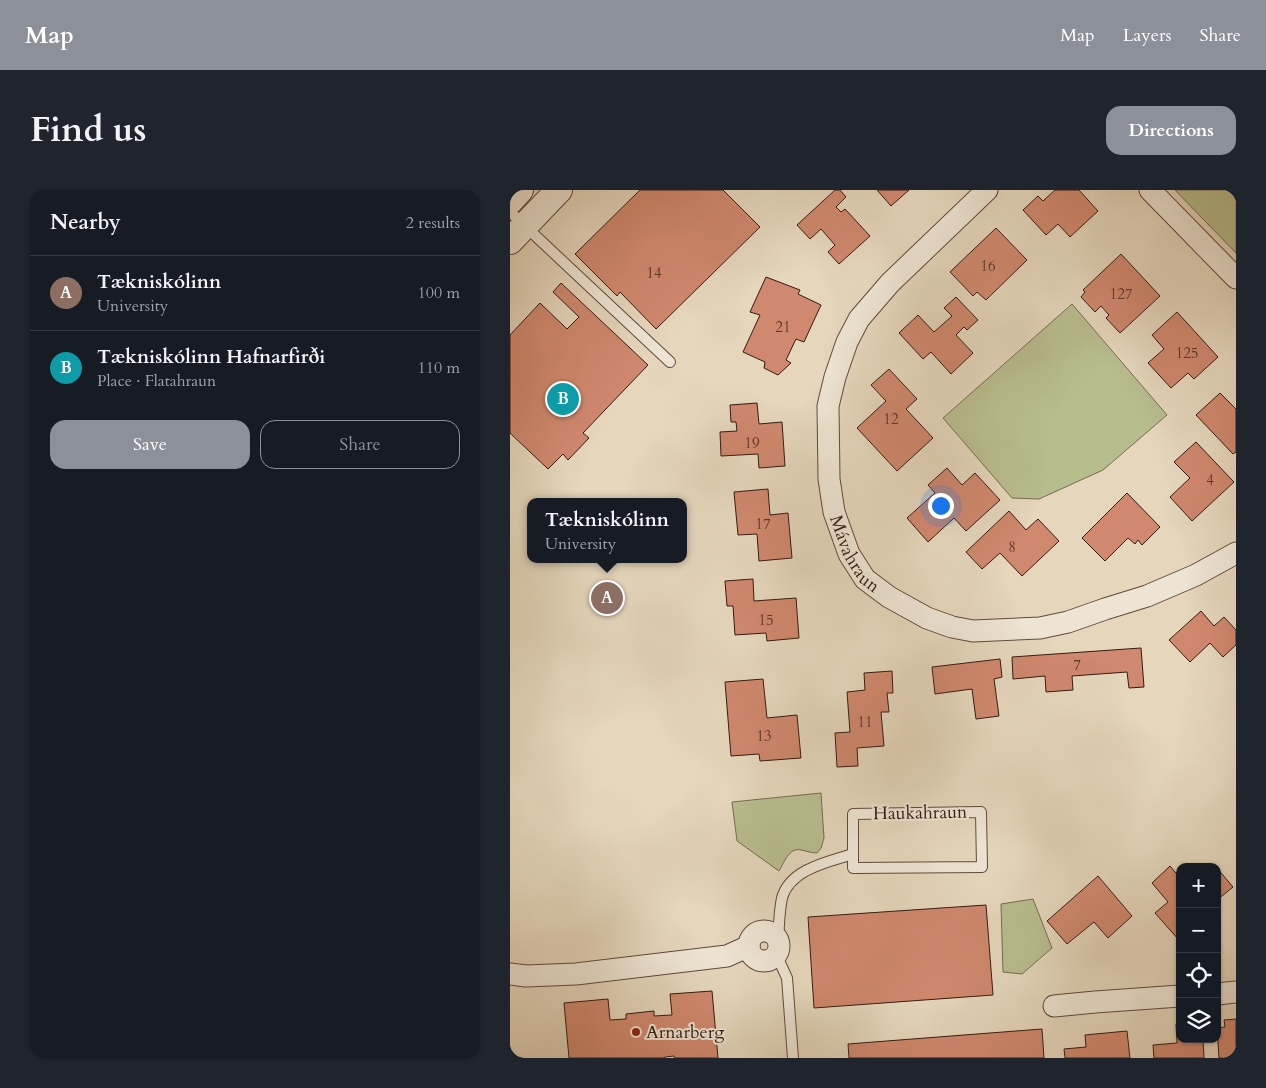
<!DOCTYPE html>
<meta charset="utf-8">
<style>
:root{--surface:#171b24;--page:#20242c;--text:#f1f3f6;--muted:#9ea1a6;--line:#363941;--accent:#8c9099}
body{margin:0;font-family:Cardo,serif;background:var(--page);color:var(--text)}
.controls{position:absolute;right:15px;bottom:15px;display:grid;overflow:hidden;border-radius:10px;box-shadow:0 1px 4px #0004}
.controls button{width:45px;height:45px;display:grid;place-items:center;padding:0;border:0;border-bottom:1px solid var(--line);background:var(--surface);color:var(--text);font:25px sans-serif}
.you{position:absolute;left:430px;top:315px;width:18px;height:18px;margin:-12px;border:4px solid #fff;border-radius:50%;background:#1a73e8;box-shadow:0 0 0 8px #1a73e833}
.badge{display:grid;place-items:center;width:32px;height:32px;border-radius:50%;background:var(--accent);color:#fff;font-size:16px;font-weight:700}
.pin{position:absolute;translate:-50% -50%;border:2px solid #fff;box-shadow:0 1px 5px #0006}
.popup{position:absolute;left:17px;top:308px;width:160px;height:65px;box-sizing:border-box;display:grid;place-content:center;border-radius:10px;background:var(--surface);filter:drop-shadow(0 1px 4px #0005);font-size:16px;white-space:nowrap;color:var(--muted)}
.popup b{font-size:19px;color:var(--text)}
.popup::after{content:'';position:absolute;left:50%;top:100%;margin-left:-10px;border:10px solid transparent;border-top-color:var(--surface)}
.list{margin:0;padding:0;list-style:none}
h2{display:flex;justify-content:space-between;align-items:center;height:65px;margin:0;padding:0 20px;font-size:21px}
h2 small{font-size:16px;font-weight:400;color:var(--muted)}
.list li{display:grid;grid-template-columns:32px 1fr auto;gap:15px;align-items:center;box-sizing:border-box;height:75px;padding:0 20px;border-top:1px solid var(--line)}
.list b{display:block;font-size:19px;white-space:nowrap}
.list p{margin:0;font-size:16px;white-space:nowrap;color:var(--muted)}
.list em{font-size:16px;font-style:normal;color:var(--muted)}
.actions{display:flex;gap:10px;padding:15px 20px}
.actions a{flex:1;padding:11px 0;border:1px solid var(--accent);border-radius:15px;text-align:center;font-size:18px;color:var(--accent)}
.actions .main{background:var(--accent);color:#fff}
.icon{flex:none;width:28px;height:28px;fill:none;stroke:currentColor;stroke-width:2;stroke-linecap:round;stroke-linejoin:round}
.map{position:relative;flex:none;width:726px;height:868px;overflow:hidden;border-radius:15px}
header{display:flex;align-items:center;gap:30px;box-sizing:border-box;height:70px;padding:0 25px;background:var(--accent);color:#fff}
header strong{font-size:24px}
nav{display:flex;gap:28px;margin-inline-start:auto;font-size:18px}
.intro{display:flex;align-items:center;justify-content:space-between;box-sizing:border-box;height:120px;padding:0 30px}
h1{margin:0;font-size:35px}
.button{padding:12px 22px;border-radius:15px;background:var(--accent);color:#fff;font-size:18px;font-weight:700}
main{display:flex;gap:30px;padding:0 30px}
aside{flex:1;background:var(--surface);border-radius:15px;box-shadow:0 1px 4px #0004}
.map>svg:first-child{display:block}
.green{fill:#b8bd8e;stroke:#766c50}
.building{fill:#d0886e;stroke:#341b12}
.lines{fill:none;stroke-linecap:round;stroke-linejoin:round}
.service-casing{stroke:#604a3c;stroke-width:12}
.minor-casing{stroke:#604a3c;stroke-width:23}
.tertiary-casing{stroke:#604a3c;stroke-width:28}
.service{stroke:#eee4d3;stroke-width:10}
.minor{stroke:#eee4d3;stroke-width:21}
.tertiary{stroke:#eee4d3;stroke-width:26}
.poi-dot{fill:#8f2418;stroke:#eee4d3;stroke-width:2}
.labels{text-anchor:middle;dominant-baseline:central;stroke-width:4;stroke-linejoin:round;paint-order:stroke}
.number-label{font-size:15px;fill:#5b3629}
.street-label{font-size:18px;fill:#341b12;stroke:#eee4d3}
.poi-label{font-size:18px;fill:#341b12;stroke:#eee4d3;text-anchor:start}
</style>
<header>
<strong>Map</strong>
<nav><a>Map</a><a>Layers</a><a>Share</a></nav>
</header>
<div class="intro"><h1>Find us</h1><a class="button">Directions</a></div>
<main>
<aside>
<h2>Nearby<small>2 results</small></h2>
<ul class="list">
<li><span class="badge" style="background:#8d6e63">A</span><div><b>Tækniskólinn</b><p>University</p></div><em>100 m</em></li>
<li><span class="badge" style="background:#0f9aa8">B</span><div><b>Tækniskólinn Hafnarfirði</b><p>Place · Flatahraun</p></div><em>110 m</em></li>
</ul>
<div class="actions"><a class="main">Save</a><a>Share</a></div>
</aside>
<div class="map">
<svg width="726" height="868" viewBox="0 0 726 868">
<rect width="100%" height="100%" fill="#e5d6bc"/>
<filter id="stains"><feTurbulence type="fractalNoise" baseFrequency=".004" numOctaves="4"/><feColorMatrix values="0 0 0 0 .2 0 0 0 0 .09 0 0 0 0 .02 0 0 0 .5 -.17"/></filter>
<radialGradient id="worn" r=".72"><stop offset=".6" stop-color="#630" stop-opacity="0"/><stop offset="1" stop-color="#630" stop-opacity=".3"/></radialGradient>
<g class="green">
<polygon points="665,0 726,0 726,63"/>
<polygon points="562,114 657,225 593,280 529,309 502,308 433,228"/>
<path d="M311,603L314,648L311,658L307,663C301,663 297,661 291,660C279,657 274,673 269,681L227,651L222,612Z"/>
<polygon points="523,709 542,758 512,784 493,782 491,714"/>
</g>
<g class="building">
<polygon points="130,0 213,0 250,37 146,139 110,102 107,106 65,64"/>
<polygon points="325,0 330,0 336,7 326,17 331,22 335,19 360,46 329,74 318,62 325,55 311,39 300,49 287,35"/>
<polygon points="367,0 399,0 381,16"/>
<polygon points="545,0 569,0 588,21 560,47 548,34 536,45 513,20 528,6 533,11"/>
<polygon points="486,38 517,70 476,110 467,102 463,106 440,82"/>
<polygon points="611,64 650,106 610,143 596,128 599,125 591,116 585,122 571,107 575,102 573,100"/>
<polygon points="256,87 290,100 288,104 311,115 294,152 286,149 276,170 281,173 268,185 254,178 255,172 233,162 250,125 240,122"/>
<polygon points="51,93 138,175 73,243 79,248 58,270 53,264 38,279 0,243 0,145 30,113 57,139 69,127 43,102"/>
<polygon points="446,107 468,130 457,140 454,137 446,145 463,163 441,184 421,162 413,169 389,143 408,125 424,142 442,126 434,118"/>
<polygon points="667,122 708,167 684,189 678,183 661,198 638,173 654,159 642,145"/>
<polygon points="379,179 407,209 396,219 423,248 387,281 347,238 376,211 361,195"/>
<polygon points="710,203 726,219 726,262 723,264 686,225"/>
<polygon points="247,213 249,234 272,232 275,276 249,278 248,264 211,266 210,242 227,241 226,232 221,232 220,215"/>
<polygon points="686,252 724,292 682,331 660,307 680,288 664,272"/>
<polygon points="437,278 452,295 465,283 490,310 456,341 444,328 418,352 397,328 425,303 418,295"/>
<polygon points="258,299 260,325 278,323 282,368 249,371 247,344 228,345 224,302"/>
<polygon points="617,303 650,337 632,355 628,350 625,354 618,348 595,371 572,348"/>
<polygon points="499,321 516,340 528,329 549,351 512,386 490,363 472,379 456,362"/>
<polygon points="243,389 244,411 286,408 289,448 257,451 256,443 225,445 223,416 217,416 215,391"/>
<polygon points="691,421 704,436 714,427 726,440 726,455 713,467 700,453 680,472 659,450"/>
<polygon points="631,458 634,497 619,498 617,482 562,486 563,500 536,502 535,486 503,489 502,467"/>
<polygon points="490,469 492,487 484,489 489,526 466,529 462,499 425,504 422,477"/>
<polygon points="382,481 383,503 377,503 379,522 371,522 374,556 347,558 348,576 327,577 325,543 340,542 337,502 355,500 354,483"/>
<polygon points="253,489 257,528 287,525 291,568 250,571 249,564 221,566 215,492"/>
<polygon points="660,676 670,688 670,748 668,749 645,723 658,712 642,693"/>
<polygon points="707,678 723,697 707,710"/>
<polygon points="588,686 622,726 598,748 584,732 557,754 537,731"/>
<polygon points="476,715 483,805 304,818 298,727"/>
<polygon points="202,801 208,868 165,868 164,866 155,867 154,868 59,868 54,813 98,809 100,830 116,829 116,824 144,821 144,826 162,825 160,804"/>
<polygon points="726,829 726,868 709,868 707,838 715,837 714,830"/>
<polygon points="666,834 670,834 670,849 693,849 694,868 644,868 643,855 667,853"/>
<polygon points="532,839 534,868 339,868 338,854"/>
<polygon points="617,841 620,868 555,868 554,859 576,857 575,845"/>
</g>
<g class="lines">
<defs>
<g id="service">
<polyline points="0,22 160,172"/>
<polygon points="471,622 472,677 343,678 343,624"/>
<path d="M268,751C269,737 269,722 272,708C280,679 318,672 343,664"/>
<polyline points="266,764 277,788 283,868"/>
</g>
<g id="minor">
<path id="s1" d="M477,0L380,93L349,129L337,152L325,187L318,216L319,289L324,322L339,364L355,389L379,407L417,428L442,437L463,441L530,438L558,432L595,419L637,406L686,385L726,363"/>
<polyline points="640,0 726,88"/>
<circle cx="254" cy="756" r="15"/>
<polyline points="0,784 16,786 66,784 217,766 239,756"/>
<polyline points="707,804 726,802"/>
<polyline points="544,816 585,812 670,806"/>
</g>
<g id="tertiary">
<polyline points="0,11 10,0"/>
<polyline points="0,51 49,0"/>
</g>
</defs>
<use href="#service" class="service-casing"/>
<use href="#minor" class="minor-casing"/>
<use href="#tertiary" class="tertiary-casing"/>
<use href="#service" class="service"/>
<use href="#minor" class="minor"/>
<use href="#tertiary" class="tertiary"/>
</g>
<circle class="poi-dot" cx="126" cy="842" r="5"/>
<g class="labels">
<g class="number-label">
<text x="478" y="76">16</text>
<text x="144" y="83">14</text>
<text x="611" y="104">127</text>
<text x="273" y="137">21</text>
<text x="677" y="163">125</text>
<text x="381" y="229">12</text>
<text x="242" y="253">19</text>
<text x="700" y="290">4</text>
<text x="253" y="334">17</text>
<text x="502" y="357">8</text>
<text x="256" y="430">15</text>
<text x="567" y="475">7</text>
<text x="355" y="532">11</text>
<text x="254" y="546">13</text>
</g>
<g class="street-label">
<text stroke="none"><textPath href="#s1" startOffset="428">Mávahraun</textPath></text>
<text transform="translate(410 623) rotate(-1)">Haukahraun</text>
</g>
<g class="poi-label">
<text x="136" y="842">Arnarberg</text>
</g>
</g>
<rect width="100%" height="100%" filter="url(#stains)"/>
<rect width="100%" height="100%" fill="url(#worn)"/>
</svg>
<div class="controls">
<button>+</button>
<button>−</button>
<button><svg class="icon" aria-label="locate" viewBox="0 0 24 24"><circle cx="12" cy="12" r="6"/><path d="M12 2v4M12 18v4M2 12h4M18 12h4"/></svg></button>
<button><svg class="icon" aria-label="layers" viewBox="0 0 24 24"><path d="M12 4l9 5-9 5-9-5zM3 14l9 5 9-5"/></svg></button>
</div>
<div class="you"></div>
<div class="pin badge" style="left:97px;top:408px;background:#8d6e63">A</div>
<div class="popup"><b>Tækniskólinn</b>University</div>
<div class="pin badge" style="left:53px;top:209px;background:#0f9aa8">B</div>
</div>
</main>
